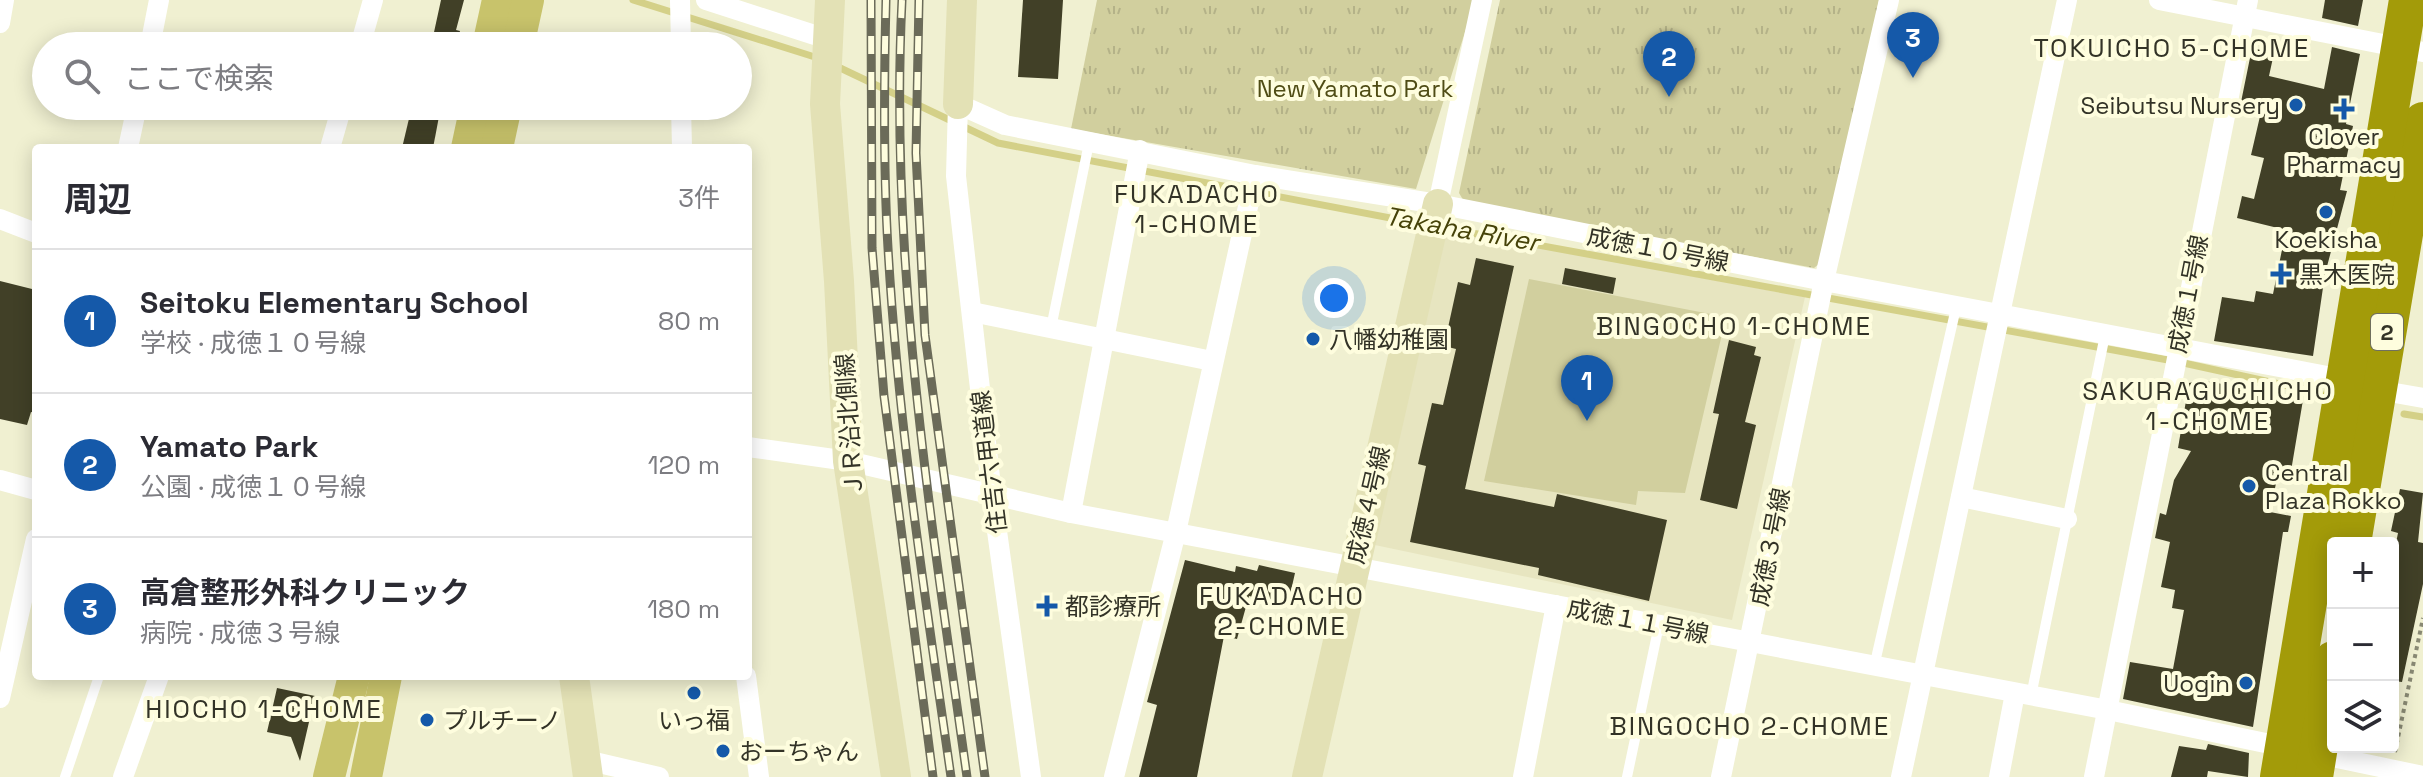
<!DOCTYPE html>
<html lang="ja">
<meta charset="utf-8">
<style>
:root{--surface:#fff;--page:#f2f2f3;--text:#2b2b33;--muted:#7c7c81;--line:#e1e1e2;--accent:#1559a9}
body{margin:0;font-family:"Space Grotesk","Noto Sans JP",sans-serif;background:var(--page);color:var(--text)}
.controls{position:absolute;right:24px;bottom:24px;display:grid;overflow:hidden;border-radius:8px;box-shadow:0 4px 20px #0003}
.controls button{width:72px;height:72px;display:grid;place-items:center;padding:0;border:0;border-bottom:2px solid var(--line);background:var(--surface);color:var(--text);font:40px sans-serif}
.you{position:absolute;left:1334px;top:298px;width:28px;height:28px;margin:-20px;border:6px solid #fff;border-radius:50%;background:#1a73e8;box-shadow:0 0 0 12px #1a73e833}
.badge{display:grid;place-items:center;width:52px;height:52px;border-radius:50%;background:var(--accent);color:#fff;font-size:26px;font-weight:700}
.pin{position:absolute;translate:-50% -66px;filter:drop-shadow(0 2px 4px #0008)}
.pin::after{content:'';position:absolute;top:42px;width:28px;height:24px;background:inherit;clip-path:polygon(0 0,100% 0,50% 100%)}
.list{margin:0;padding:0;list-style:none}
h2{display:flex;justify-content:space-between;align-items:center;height:104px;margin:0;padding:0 32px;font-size:34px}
h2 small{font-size:26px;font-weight:400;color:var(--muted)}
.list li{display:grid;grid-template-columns:52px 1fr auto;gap:24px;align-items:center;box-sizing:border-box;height:144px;padding:0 32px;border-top:2px solid var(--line)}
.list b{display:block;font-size:30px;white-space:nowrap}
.list p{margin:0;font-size:26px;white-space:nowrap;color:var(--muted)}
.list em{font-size:26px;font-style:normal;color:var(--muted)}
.icon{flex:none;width:44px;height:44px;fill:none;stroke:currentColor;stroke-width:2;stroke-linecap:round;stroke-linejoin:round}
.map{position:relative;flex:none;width:2423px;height:777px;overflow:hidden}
.search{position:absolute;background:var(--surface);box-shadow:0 4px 20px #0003;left:32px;top:32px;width:720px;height:88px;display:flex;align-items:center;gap:20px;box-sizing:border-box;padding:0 28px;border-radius:44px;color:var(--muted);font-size:30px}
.panel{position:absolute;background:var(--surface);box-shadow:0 4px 20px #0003;left:32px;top:144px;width:720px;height:536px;border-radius:8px}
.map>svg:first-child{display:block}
.built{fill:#e7e5c0}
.grass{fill:#d1cf9e}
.park{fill:url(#park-tufts)}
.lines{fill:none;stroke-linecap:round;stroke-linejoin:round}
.stream{stroke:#d4d088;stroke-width:7}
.building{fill:#414027}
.path{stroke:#898974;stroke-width:4;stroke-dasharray:4 4;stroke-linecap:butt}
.lane{stroke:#fff;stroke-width:10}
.street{stroke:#fff;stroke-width:20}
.secondary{stroke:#e3e1b5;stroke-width:30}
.primary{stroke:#c8c36b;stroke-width:32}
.highway{stroke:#a39b09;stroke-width:38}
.rail-casing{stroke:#6b6b59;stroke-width:9}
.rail{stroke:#fefdde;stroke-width:6;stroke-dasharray:18;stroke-linecap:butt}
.poi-dot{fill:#1559a9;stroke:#fefdde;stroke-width:3}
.labels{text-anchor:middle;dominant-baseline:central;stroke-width:8;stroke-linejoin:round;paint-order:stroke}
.shield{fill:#fefdde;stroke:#70705e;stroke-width:2}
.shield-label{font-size:22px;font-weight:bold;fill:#333327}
.park-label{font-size:24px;fill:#4f4c15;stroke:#fefdde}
.poi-label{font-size:24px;fill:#333327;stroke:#fefdde;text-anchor:start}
.street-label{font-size:24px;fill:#333327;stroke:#fefdde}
.neighbourhood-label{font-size:26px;letter-spacing:2px;fill:#333327;stroke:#fefdde}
.water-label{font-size:26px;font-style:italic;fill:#464309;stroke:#fefdde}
</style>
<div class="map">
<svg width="2423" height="777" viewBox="0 0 2423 777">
<defs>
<pattern id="park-tufts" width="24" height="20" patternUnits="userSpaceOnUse" patternTransform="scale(2)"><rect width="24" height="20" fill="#d1cf9e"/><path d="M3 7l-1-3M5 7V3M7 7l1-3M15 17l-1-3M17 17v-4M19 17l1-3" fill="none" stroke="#b4b288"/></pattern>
</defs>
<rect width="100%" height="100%" fill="#f0f0d1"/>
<polygon class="built" points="1437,229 1805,297 1732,620 1370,544"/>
<polygon class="grass" points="1529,279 1726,317 1685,493 1638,491 1636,505 1484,481"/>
<g class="park">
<polygon points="1097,0 1475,0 1416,189 1071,129"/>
<polygon points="1500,0 1879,0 1825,259 1814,268 1465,203 1459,193"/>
</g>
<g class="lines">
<g class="stream">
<polyline points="633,0 818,58"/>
<polyline points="836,66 998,143 1427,225"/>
<polyline points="1439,227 2179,362 2311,391"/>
<polyline points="2404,414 2423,417"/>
</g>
</g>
<g class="building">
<polygon points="441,0 464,0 456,30 460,31 456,46 431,46"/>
<polygon points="1023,0 1063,0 1058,79 1018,77"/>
<polygon points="2325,0 2363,0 2358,26 2322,18"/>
<polygon points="2332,47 2360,54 2346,124 2353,126 2340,190 2347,191 2325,274 2313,356 2214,341 2222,297 2254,302 2256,291 2273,294 2286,230 2237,218 2242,196 2254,199 2264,158 2251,155 2261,112 2240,107 2252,48 2274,53 2269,76 2324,89"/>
<polygon points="412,106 441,106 433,148 402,148"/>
<polygon points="1476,258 1514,266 1465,489 1554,507 1557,494 1667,520 1649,601 1538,575 1539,568 1410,542 1426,466 1418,464 1432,403 1443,405 1456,349 1444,346 1458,282 1470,285"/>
<polygon points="1565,268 1616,278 1613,294 1562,284"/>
<polygon points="0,281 36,290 36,413 31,412 27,425 0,419"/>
<polygon points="1729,340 1756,347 1754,355 1761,357 1745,422 1756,425 1737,509 1700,500 1719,414 1713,413"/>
<polygon points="2202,380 2303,400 2291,471 2279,469 2270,512 2291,516 2288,532 2283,532 2253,727 2123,699 2130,662 2173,669 2184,610 2172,608 2175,590 2161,587 2170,542 2155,538 2160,513 2166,515 2174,480 2191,451 2178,448 2189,383"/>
<polygon points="2400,489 2423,493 2418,542 2423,543 2423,584 2402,682 2393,681 2393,558 2398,533 2391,531"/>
<polygon points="1185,560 1235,572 1236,566 1257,571 1259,565 1295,573 1288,604 1249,596 1237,639 1224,636 1197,777 1139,777 1157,705 1147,702"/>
<polygon points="277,688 315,696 300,761 291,737 267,732"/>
<polygon points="2208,744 2249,753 2248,777 2208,771 2207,777 2171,777 2179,746 2206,750"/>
</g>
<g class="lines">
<polyline class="path" points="2395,752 2423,618"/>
<g class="lane">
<polyline points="1051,328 1089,143"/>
<polyline points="1874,667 1956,308"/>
<polyline points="2031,696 2105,335"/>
<polyline points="65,777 99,676"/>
<polyline points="1627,777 1659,625"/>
</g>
<g class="street">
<polyline points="680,0 681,46"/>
<polyline points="706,0 827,39"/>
<polyline points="2159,0 2423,52"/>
<polyline points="0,23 4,0"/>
<polyline points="150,46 159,0"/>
<polyline points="360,46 373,0"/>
<polyline points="681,106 682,148"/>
<polyline points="128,148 137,106"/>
<polyline points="330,148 342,106"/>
<polyline points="1438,204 1482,0"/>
<polyline points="0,219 36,233"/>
<polyline points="972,312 1212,361"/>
<polyline points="2378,390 2423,398"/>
<polyline points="748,447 848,461 1071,513 2108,710 2423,776"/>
<polyline points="0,480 36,490"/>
<polyline points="1961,497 2067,519"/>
<polyline points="1071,513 1140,150"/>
<polyline points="746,676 759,777"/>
<polyline points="0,698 36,539"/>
<polyline points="586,760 659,777"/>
<polyline points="123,777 159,676"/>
<polyline points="1031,777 992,495 956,176 958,104 1005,125 1255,175"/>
<polyline points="1114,777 1176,532 1255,175 1438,204 1824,281 1889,0"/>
<polyline points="1523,777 1556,605"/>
<polyline points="1721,777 1824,281 2348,380"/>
<polyline points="1901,777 2067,0"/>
<polyline points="1999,777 2015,693"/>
<polyline points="2094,777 2248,0"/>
</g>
<g class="secondary">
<polyline points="830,0 825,104 839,281 848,461 896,777"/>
<polyline points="958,104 962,0"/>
<polyline points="574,676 588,777"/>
<polyline points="1307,777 1438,204"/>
</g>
<g class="primary">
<polyline points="488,46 498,0"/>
<polyline points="518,46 528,0"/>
<polyline points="467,148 476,106"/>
<polyline points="497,148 506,106"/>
<polyline points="329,777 354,676"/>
<polyline points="366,777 386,676"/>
</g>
<g class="highway">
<polyline points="2352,543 2423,121"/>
<polyline points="2279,777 2408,0"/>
<polyline points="2314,777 2333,660"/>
</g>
<defs>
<g id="rail">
<polyline points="871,0 872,248 884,396 933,777"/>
<path d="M886,0C884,83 883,165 888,248C898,425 926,602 951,777"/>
<path d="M902,0C889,261 931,519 967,777"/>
<polyline points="919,0 916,153 925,335 985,777"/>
</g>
</defs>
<use href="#rail" class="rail-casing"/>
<use href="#rail" class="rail"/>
</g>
<g class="poi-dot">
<circle cx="2296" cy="105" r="8"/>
<path d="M2340 97h8v8h8v8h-8v8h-8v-8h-8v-8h8z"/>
<circle cx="2326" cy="212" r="8"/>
<path d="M2277 262h8v8h8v8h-8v8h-8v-8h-8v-8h8z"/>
<circle cx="1313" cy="339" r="8"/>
<circle cx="2249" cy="486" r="8"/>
<path d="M1043 594h8v8h8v8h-8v8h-8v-8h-8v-8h8z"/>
<circle cx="2246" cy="683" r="8"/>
<circle cx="694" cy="693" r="8"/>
<circle cx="427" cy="720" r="8"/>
<circle cx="723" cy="751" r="8"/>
</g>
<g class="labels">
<rect class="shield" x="2371" y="314" width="32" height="36" rx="6"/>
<g class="shield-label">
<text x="2387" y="332">2</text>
</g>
<g class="park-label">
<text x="1355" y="88">New Yamato Park</text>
</g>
<g class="poi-label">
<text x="2280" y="105" text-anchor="end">Seibutsu Nursery</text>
<text x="2344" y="136" text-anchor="middle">Clover<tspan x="2344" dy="28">Pharmacy</tspan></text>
<text x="2326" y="239" text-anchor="middle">Koekisha</text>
<text x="2299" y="274">黒木医院</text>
<text x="1329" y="339">八幡幼稚園</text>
<text x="2265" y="472">Central<tspan x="2265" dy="28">Plaza Rokko</tspan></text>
<text x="1065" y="606">都診療所</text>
<text x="2230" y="683" text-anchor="end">Uogin</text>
<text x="443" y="720">プルチーノ</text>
<text x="694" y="720" text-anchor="middle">いっ福</text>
<text x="739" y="751">おーちゃん</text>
</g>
<g class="street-label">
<text transform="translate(1658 249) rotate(11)">成徳１０号線</text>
<text transform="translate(2188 294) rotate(-79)">成徳１号線</text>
<text transform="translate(849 425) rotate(-94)">ＪＲ沿北側線</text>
<text transform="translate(989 462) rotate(-97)">住吉六甲道線</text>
<text transform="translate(1368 505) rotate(-77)">成徳４号線</text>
<text transform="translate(1770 547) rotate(-79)">成徳３号線</text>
<text transform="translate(1638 621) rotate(11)">成徳１１号線</text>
</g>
<g class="neighbourhood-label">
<text x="2172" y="48">TOKUICHO 5-CHOME</text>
<text x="1197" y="194">FUKADACHO<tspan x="1197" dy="30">1-CHOME</tspan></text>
<text x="1734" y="326">BINGOCHO 1-CHOME</text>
<text x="2208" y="391">SAKURAGUCHICHO<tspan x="2208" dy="30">1-CHOME</tspan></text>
<text x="1282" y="596">FUKADACHO<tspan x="1282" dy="30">2-CHOME</tspan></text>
<text x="264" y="709">HIOCHO 1-CHOME</text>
<text x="1750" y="726">BINGOCHO 2-CHOME</text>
</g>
<g class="water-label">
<text transform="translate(1462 229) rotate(10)">Takaha River</text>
</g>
</g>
</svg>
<div class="controls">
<button>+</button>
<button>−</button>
<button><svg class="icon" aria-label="layers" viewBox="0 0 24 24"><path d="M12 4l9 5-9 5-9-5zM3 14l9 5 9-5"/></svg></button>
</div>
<div class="you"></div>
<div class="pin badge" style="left:1587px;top:421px">1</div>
<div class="pin badge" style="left:1669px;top:97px">2</div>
<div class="pin badge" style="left:1913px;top:78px">3</div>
<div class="search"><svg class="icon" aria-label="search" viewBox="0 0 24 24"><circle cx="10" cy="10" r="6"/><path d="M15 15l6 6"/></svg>ここで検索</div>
<section class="panel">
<h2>周辺<small>3件</small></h2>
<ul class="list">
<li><span class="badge">1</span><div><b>Seitoku Elementary School</b><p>学校 · 成徳１０号線</p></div><em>80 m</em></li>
<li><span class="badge">2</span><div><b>Yamato Park</b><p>公園 · 成徳１０号線</p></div><em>120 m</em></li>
<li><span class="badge">3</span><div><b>高倉整形外科クリニック</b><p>病院 · 成徳３号線</p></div><em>180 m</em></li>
</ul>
</section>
</div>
